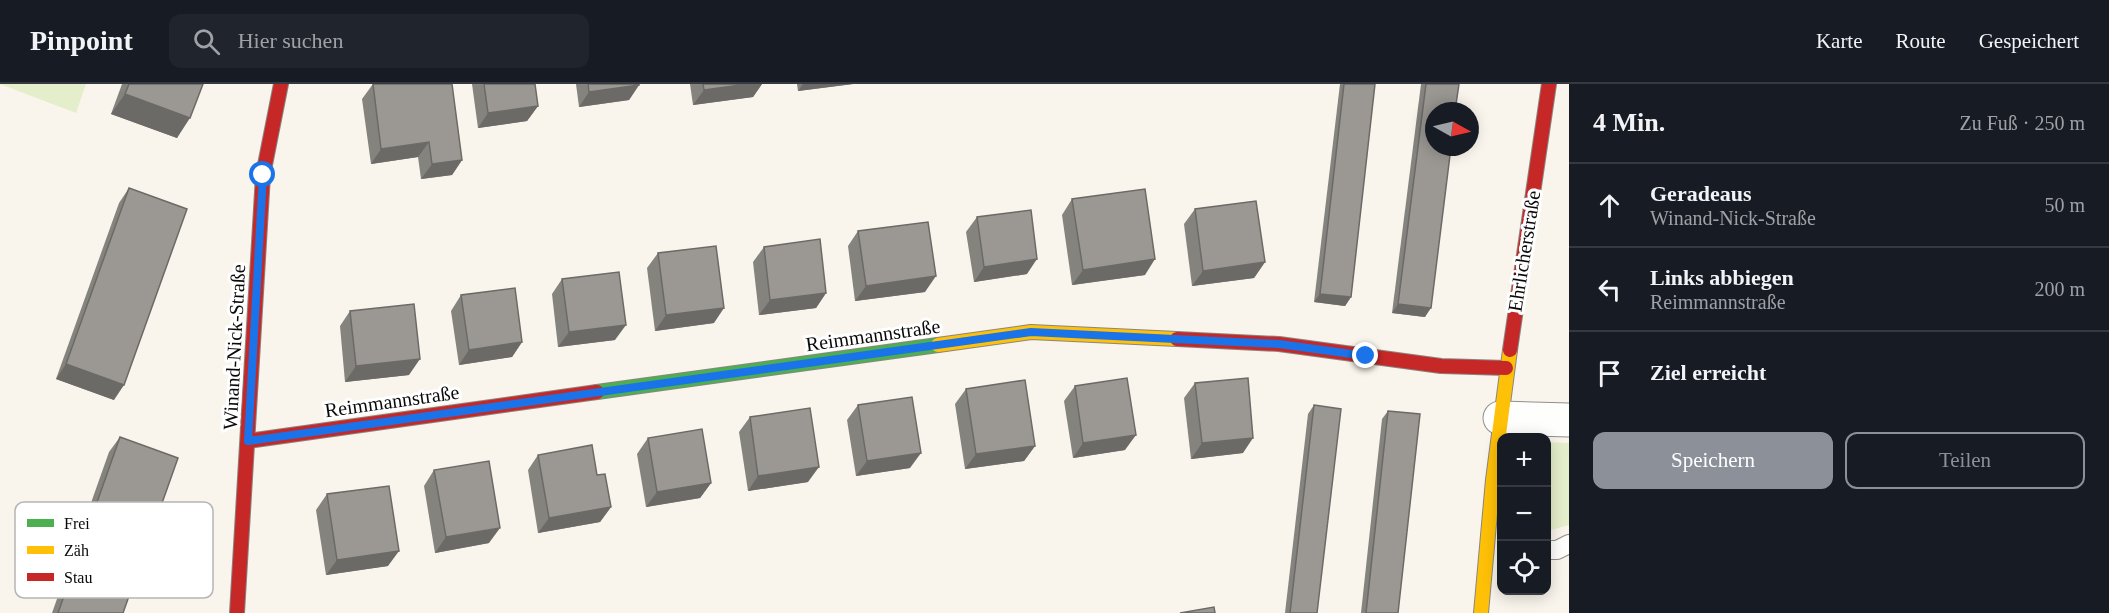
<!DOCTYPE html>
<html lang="de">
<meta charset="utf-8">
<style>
:root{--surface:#171b24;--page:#20242c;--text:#f1f3f6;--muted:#9ea1a6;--line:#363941;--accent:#8c9099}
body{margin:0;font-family:"Times New Roman",serif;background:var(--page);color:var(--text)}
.controls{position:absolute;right:18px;bottom:18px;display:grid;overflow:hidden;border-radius:12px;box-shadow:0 3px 15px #0003}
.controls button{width:54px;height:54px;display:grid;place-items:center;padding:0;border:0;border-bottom:2px solid var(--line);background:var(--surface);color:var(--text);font:30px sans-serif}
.compass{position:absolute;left:1425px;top:18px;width:54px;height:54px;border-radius:50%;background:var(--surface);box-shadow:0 3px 15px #0003;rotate:98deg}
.stop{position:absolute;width:18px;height:18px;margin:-14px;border:4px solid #1a73e8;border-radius:50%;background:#fff}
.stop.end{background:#1a73e8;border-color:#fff;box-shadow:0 2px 6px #0008}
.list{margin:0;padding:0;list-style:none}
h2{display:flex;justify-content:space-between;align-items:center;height:78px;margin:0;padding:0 24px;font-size:26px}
h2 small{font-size:20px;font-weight:400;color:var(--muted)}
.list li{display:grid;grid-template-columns:39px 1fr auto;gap:18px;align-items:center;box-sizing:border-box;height:84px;padding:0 24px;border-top:2px solid var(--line)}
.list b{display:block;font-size:22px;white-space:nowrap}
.list p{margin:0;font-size:20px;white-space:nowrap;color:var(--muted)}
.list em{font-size:20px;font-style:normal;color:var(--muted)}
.actions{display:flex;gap:12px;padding:18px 24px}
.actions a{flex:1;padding:14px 0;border:2px solid var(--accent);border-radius:12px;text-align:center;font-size:21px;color:var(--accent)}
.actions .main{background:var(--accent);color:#fff}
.icon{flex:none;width:33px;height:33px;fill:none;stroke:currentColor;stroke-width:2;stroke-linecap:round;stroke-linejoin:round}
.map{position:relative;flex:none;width:1569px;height:529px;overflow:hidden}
header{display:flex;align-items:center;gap:36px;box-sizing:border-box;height:84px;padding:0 30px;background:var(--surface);border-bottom:2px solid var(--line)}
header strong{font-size:28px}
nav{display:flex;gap:33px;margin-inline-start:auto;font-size:21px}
.search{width:420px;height:54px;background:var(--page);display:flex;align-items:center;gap:15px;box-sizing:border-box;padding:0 21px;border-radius:12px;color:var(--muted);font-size:22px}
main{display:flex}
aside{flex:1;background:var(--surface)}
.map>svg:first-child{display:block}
.green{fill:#e5eecb}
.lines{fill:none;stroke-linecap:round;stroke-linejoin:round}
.lane-casing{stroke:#918f8b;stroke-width:20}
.street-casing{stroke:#918f8b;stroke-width:35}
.fast-casing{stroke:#888682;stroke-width:16}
.slow-casing{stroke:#888682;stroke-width:16}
.jam-casing{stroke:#888682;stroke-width:16}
.lane{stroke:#fefefc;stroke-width:18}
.street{stroke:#fefefc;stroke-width:33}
.fast{stroke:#4caf50;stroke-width:14}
.slow{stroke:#ffc107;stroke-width:14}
.jam{stroke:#c62828;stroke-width:14}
.wall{fill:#85837e}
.shaded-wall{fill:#6c6a67}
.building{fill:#9b9893;stroke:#6c6a67;stroke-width:1.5}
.route{stroke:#1a73e8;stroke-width:8}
.labels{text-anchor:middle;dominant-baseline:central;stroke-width:6;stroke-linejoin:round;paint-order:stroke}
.street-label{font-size:20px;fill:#090909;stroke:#fff}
.key{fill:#fff;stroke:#b5b5b5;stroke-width:1.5}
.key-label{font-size:16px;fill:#090909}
</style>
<header>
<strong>Pinpoint</strong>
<div class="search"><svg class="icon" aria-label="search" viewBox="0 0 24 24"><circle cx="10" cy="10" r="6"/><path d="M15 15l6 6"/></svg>Hier suchen</div>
<nav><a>Karte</a><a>Route</a><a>Gespeichert</a></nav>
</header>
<main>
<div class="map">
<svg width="1569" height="529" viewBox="0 0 1569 529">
<rect width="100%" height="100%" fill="#f9f5ec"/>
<g class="green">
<polygon points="0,0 86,0 76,29"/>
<polygon points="1547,358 1569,359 1569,441 1547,447"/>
</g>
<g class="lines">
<defs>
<polyline id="lane" points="1546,466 1557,466 1569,460"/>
<polyline id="street" points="1500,334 1569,336"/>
<polyline id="fast" points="597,308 938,261"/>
<g id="slow">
<polyline points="938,261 1031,248 1177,255"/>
<polyline points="1481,529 1493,396 1510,266"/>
</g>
<g id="jam">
<polyline points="1177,255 1279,260 1441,282 1506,284"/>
<polyline points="1510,266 1549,0"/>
<polyline points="248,357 597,308"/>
<polyline points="237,529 263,91 281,0"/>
</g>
</defs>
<use href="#lane" class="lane-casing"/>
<use href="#street" class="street-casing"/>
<use href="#fast" class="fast-casing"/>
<use href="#slow" class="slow-casing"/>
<use href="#jam" class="jam-casing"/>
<use href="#lane" class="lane"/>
<use href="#street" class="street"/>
<use href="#fast" class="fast"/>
<use href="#slow" class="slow"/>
<use href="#jam" class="jam"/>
</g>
<g class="wall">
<polygon points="122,0 203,0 177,54 111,30"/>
<polygon points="373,0 462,76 452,91 421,95 418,73 371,80 362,15"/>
<polygon points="472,0 535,0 538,22 527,37 478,44"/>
<polygon points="576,0 639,0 639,1 629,16 579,23"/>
<polygon points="690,0 762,0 753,13 693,21"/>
<polygon points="797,0 853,0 798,7"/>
<polygon points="1340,0 1375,0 1351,213 1345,222 1314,218"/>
<polygon points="1421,0 1459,0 1425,233 1392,229"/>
<polygon points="129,104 114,316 56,295 119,119"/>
<polygon points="1072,115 1145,191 1072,201 1062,131"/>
<polygon points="1195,125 1265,178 1254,194 1192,202 1184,140"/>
<polygon points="977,133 1027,190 974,198 966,148"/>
<polygon points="858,147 925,208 855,217 848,162"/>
<polygon points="764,163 826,209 816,224 759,231 753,178"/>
<polygon points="658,169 714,239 655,247 647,184"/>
<polygon points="562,195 615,256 558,263 552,210"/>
<polygon points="461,211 522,258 512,273 459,281 451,227"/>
<polygon points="350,227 409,291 345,298 340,242"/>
<polygon points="1195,299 1243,369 1191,375 1184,314"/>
<polygon points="1075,302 1125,366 1073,374 1064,317"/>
<polygon points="966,305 1035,362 1024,377 965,385 955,320"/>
<polygon points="858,321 910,384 856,392 847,336"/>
<polygon points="1314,321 1317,529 1285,529 1308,330"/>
<polygon points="1388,327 1398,529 1361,529 1382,335"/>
<polygon points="750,333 808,398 748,407 739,348"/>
<polygon points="120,353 123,529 52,529 109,368"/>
<polygon points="648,354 711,399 700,414 646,423 637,370"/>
<polygon points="538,371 597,391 611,423 600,438 538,449 528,386"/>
<polygon points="434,386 489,459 435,469 424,402"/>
<polygon points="327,410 388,482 326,491 316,426"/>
</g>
<g class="shaded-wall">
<polygon points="748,0 762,0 753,13 693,21 704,6"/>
<polygon points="803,0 853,0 798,7"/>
<polygon points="639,1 629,16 579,23 589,8"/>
<polygon points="125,10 190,34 177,54 111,30"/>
<polygon points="538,22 527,37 478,44 488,29"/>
<polygon points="429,58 418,73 371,80 381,65"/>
<polygon points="462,76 452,91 421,95 432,80"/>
<polygon points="1037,175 1027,190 974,198 984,183"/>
<polygon points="1155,175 1145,191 1072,201 1083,186"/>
<polygon points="1265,178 1254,194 1192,202 1203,187"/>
<polygon points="936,192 925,208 855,217 866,202"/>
<polygon points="826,209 816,224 759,231 770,216"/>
<polygon points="1320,210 1351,213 1345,222 1314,218"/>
<polygon points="1398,220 1431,224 1425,233 1392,229"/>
<polygon points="724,224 714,239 655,247 666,231"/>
<polygon points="626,241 615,256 558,263 569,248"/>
<polygon points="522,258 512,273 459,281 469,266"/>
<polygon points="420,275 409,291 345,298 356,282"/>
<polygon points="66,280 124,301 114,316 56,295"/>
<polygon points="1136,351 1125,366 1073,374 1083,359"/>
<polygon points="1253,354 1243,369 1191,375 1202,359"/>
<polygon points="1035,362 1024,377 965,385 976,370"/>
<polygon points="921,369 910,384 856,392 867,377"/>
<polygon points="819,383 808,398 748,407 758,392"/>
<polygon points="711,399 700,414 646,423 657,408"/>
<polygon points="611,423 600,438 538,449 549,434"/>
<polygon points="500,444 489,459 435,469 446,453"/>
<polygon points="399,467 388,482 326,491 337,476"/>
</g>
<g class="building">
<polygon points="129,0 203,0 190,34 125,10"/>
<polygon points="373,0 452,0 462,76 432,80 429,58 381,65"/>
<polygon points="484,0 535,0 538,22 488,29"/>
<polygon points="588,0 639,0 639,1 589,8"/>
<polygon points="703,0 748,0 704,6"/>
<polygon points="1344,0 1375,0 1351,213 1320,210"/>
<polygon points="1426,0 1459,0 1455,27 1434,27 1434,63 1451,63 1431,224 1398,220"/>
<polygon points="129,104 187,125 124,301 66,280"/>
<polygon points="1145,105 1155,175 1083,186 1072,115"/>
<polygon points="1256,117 1265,178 1203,187 1195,125"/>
<polygon points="1031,126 1037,175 984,183 977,133"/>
<polygon points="928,138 936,192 866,202 858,147"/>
<polygon points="820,155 826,209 770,216 764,163"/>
<polygon points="716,162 724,224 666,231 658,169"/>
<polygon points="619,188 626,241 569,248 562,195"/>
<polygon points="515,204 522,258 469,266 461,211"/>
<polygon points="414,220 420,275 356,282 350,227"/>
<polygon points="1127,294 1136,351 1083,359 1075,302"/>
<polygon points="1248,294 1253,354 1202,359 1195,299"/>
<polygon points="1025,296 1035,362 976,370 966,305"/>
<polygon points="912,313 921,369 867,377 858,321"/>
<polygon points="1314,321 1341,325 1317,529 1290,529"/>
<polygon points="810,324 819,383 758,392 750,333"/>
<polygon points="1388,327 1420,330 1398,529 1366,529"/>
<polygon points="702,345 711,399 657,408 648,354"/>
<polygon points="120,353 178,374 123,529 58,529"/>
<polygon points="592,361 597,391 605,390 611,423 549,434 538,371"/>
<polygon points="489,377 500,444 446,453 434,386"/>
<polygon points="389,402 399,467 337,476 327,410"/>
<polygon points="1214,523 1215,529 1180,529"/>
</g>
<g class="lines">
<polyline class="route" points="263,91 248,357 1031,248 1279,260 1366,272"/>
</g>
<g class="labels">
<g class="street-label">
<text transform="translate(1524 167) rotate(-81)">Ehrlicherstraße</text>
<text transform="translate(873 251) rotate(-8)">Reimmannstraße</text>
<text transform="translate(234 263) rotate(-87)">Winand-Nick-Straße</text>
<text transform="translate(392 317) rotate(-8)">Reimmannstraße</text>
</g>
</g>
<rect x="15" y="418" width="198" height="96" rx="9" class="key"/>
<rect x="27" y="435" width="27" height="8" fill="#4caf50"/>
<rect x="27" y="462" width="27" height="8" fill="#ffc107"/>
<rect x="27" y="489" width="27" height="8" fill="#c62828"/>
<g class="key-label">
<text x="64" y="445">Frei</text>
<text x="64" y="472">Zäh</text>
<text x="64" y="499">Stau</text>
</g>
</svg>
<div class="controls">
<button>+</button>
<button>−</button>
<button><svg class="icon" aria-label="locate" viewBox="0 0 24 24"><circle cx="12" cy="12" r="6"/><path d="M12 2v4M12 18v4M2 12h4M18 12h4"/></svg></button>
</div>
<svg class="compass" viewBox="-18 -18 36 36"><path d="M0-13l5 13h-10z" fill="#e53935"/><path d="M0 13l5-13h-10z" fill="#9ea1a6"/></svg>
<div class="stop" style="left:263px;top:91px"></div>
<div class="stop end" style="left:1366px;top:272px"></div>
</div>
<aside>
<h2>4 Min.<small>Zu Fuß · 250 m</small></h2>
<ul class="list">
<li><svg class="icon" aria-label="ahead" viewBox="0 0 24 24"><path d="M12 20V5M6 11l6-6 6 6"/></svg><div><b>Geradeaus</b><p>Winand-Nick-Straße</p></div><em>50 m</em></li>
<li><svg class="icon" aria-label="left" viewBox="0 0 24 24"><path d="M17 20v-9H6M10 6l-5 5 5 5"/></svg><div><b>Links abbiegen</b><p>Reimmannstraße</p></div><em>200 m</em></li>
<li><svg class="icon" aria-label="arrive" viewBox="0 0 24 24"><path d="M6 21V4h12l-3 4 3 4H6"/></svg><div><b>Ziel erreicht</b></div></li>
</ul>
<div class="actions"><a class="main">Speichern</a><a>Teilen</a></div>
</aside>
</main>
